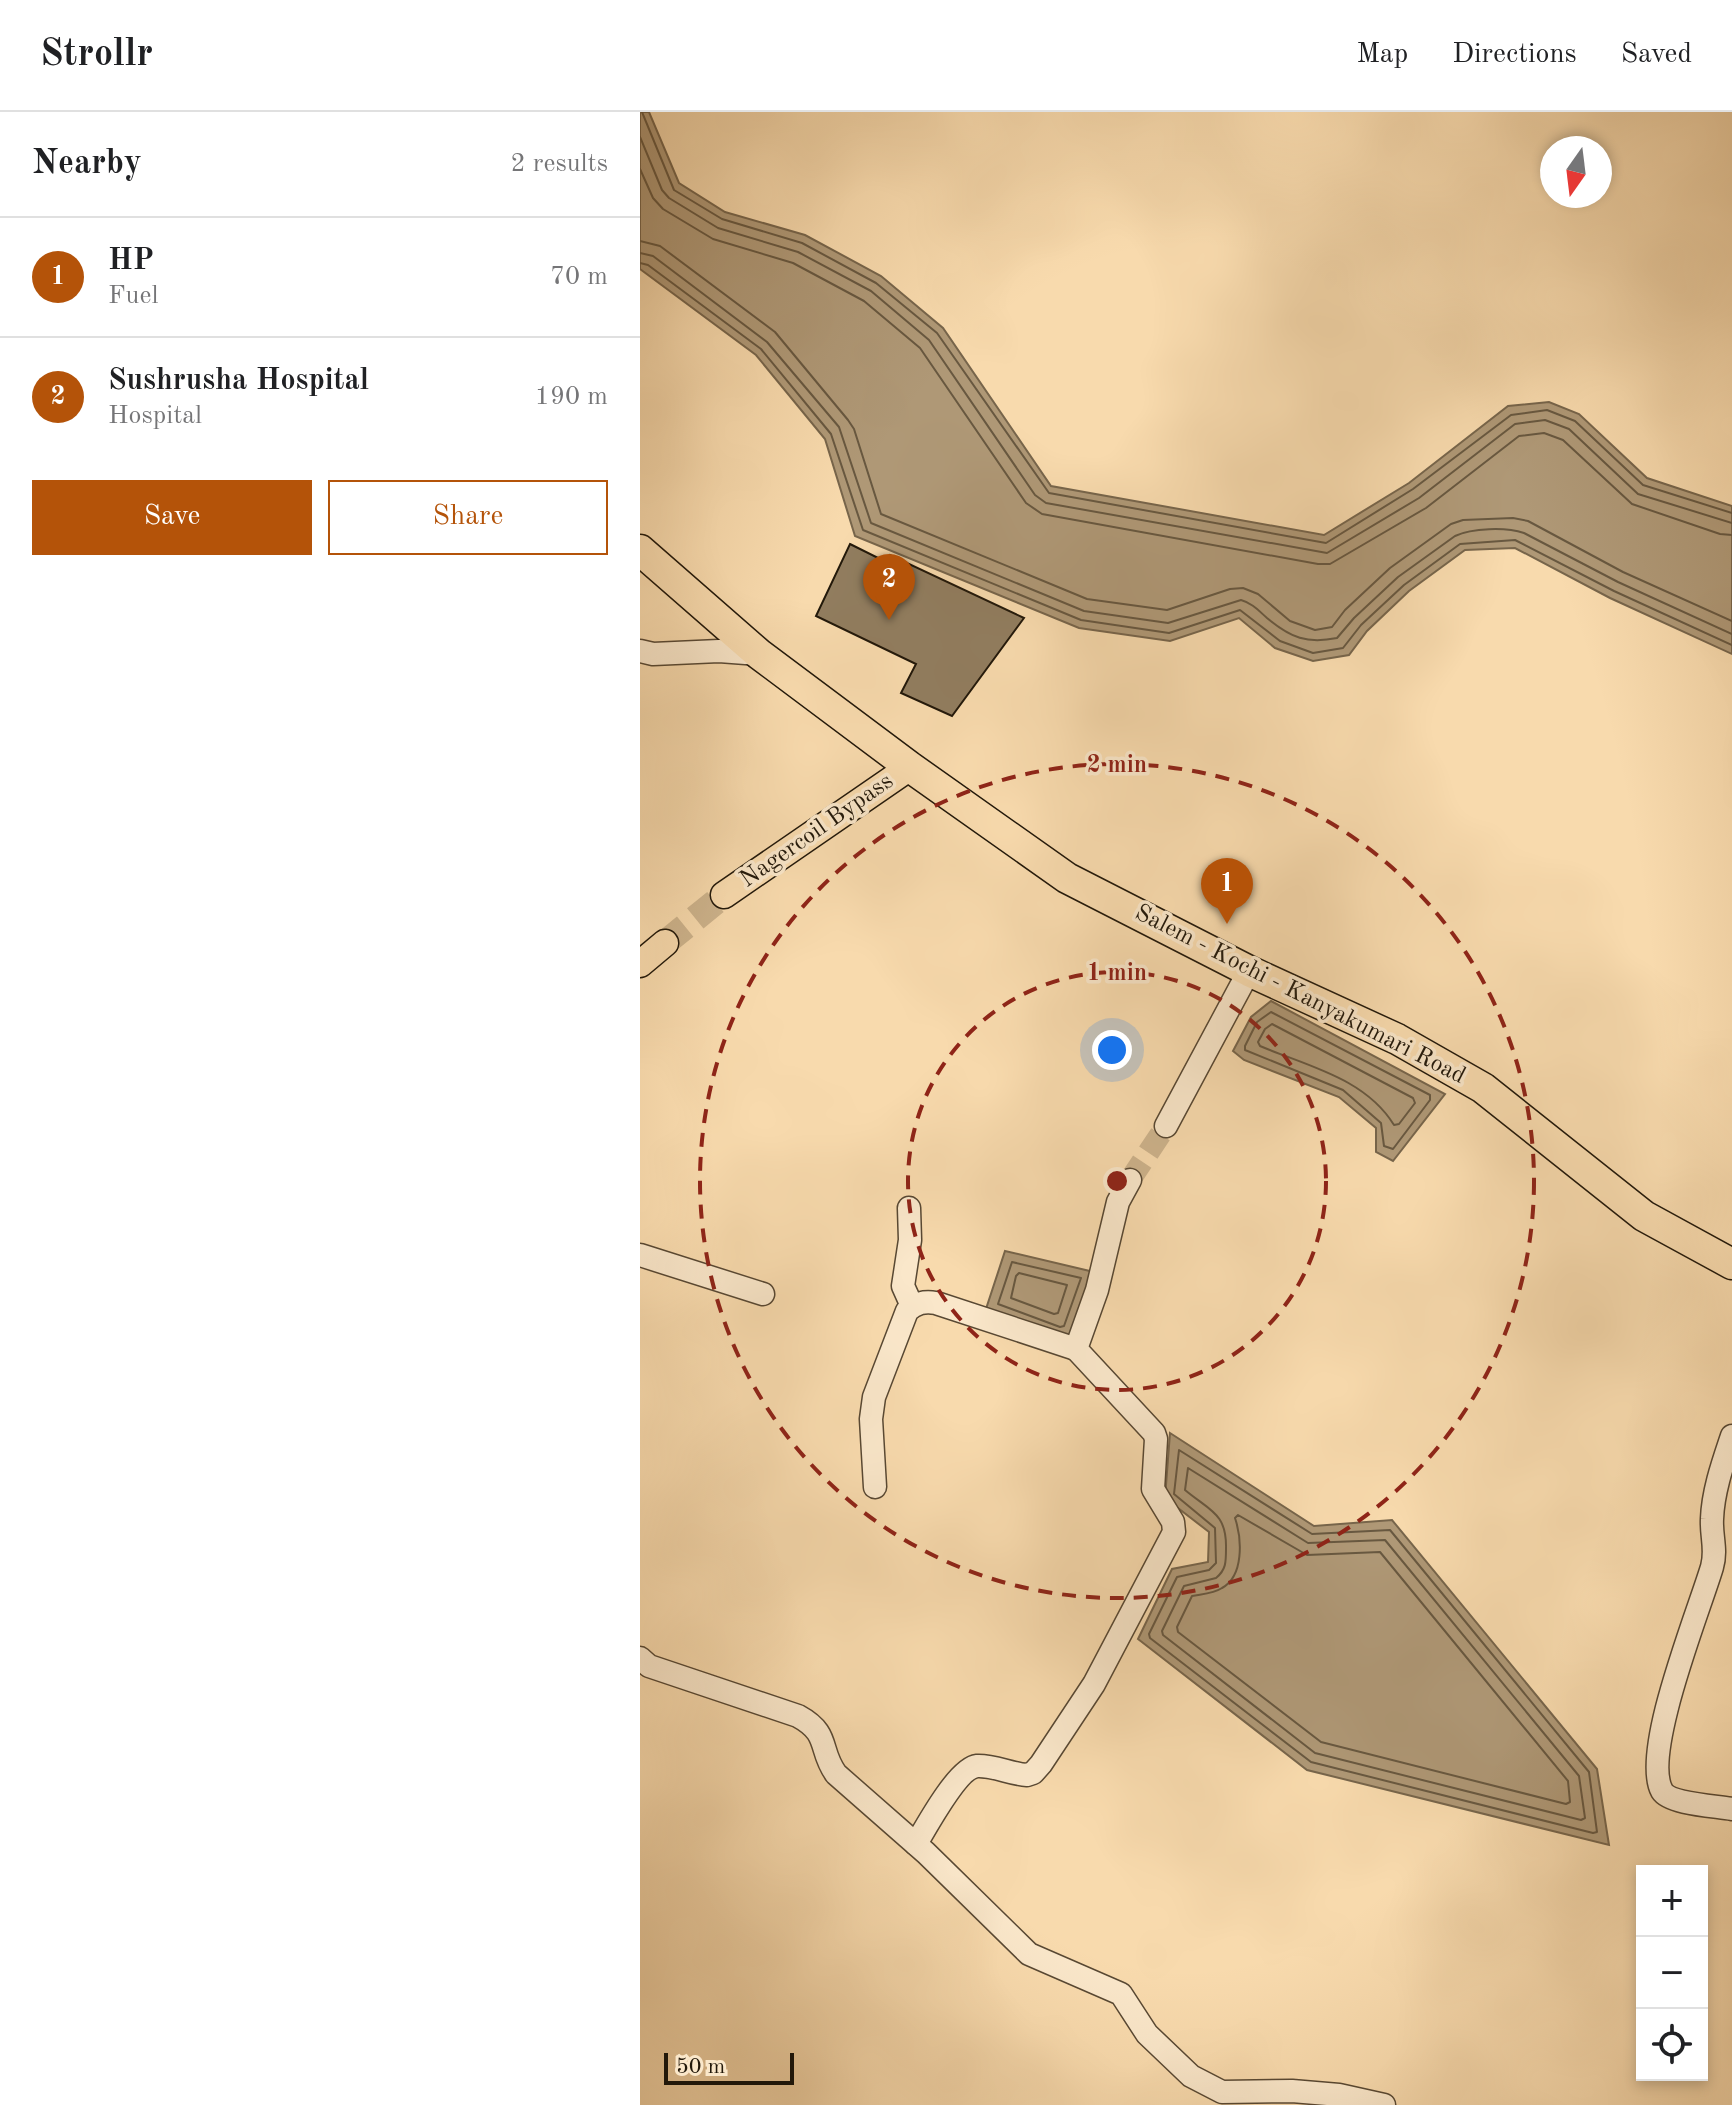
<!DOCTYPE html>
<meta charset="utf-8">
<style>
:root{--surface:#fff;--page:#f2f2f2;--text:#202124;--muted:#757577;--line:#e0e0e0;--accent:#b45309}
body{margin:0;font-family:"Old Standard TT",serif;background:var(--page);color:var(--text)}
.controls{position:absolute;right:24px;bottom:24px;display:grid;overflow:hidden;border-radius:0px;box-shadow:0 4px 12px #0003}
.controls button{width:72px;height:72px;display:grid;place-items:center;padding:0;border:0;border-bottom:2px solid var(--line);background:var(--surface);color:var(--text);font:40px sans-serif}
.compass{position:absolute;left:900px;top:24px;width:72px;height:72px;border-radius:50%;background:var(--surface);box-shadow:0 4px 12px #0003;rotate:194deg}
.scale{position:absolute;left:24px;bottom:20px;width:130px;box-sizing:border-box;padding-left:8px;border:4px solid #22180a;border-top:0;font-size:22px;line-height:28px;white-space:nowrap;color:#22180a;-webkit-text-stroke:6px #fae7ca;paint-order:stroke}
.you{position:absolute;left:472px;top:938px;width:28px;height:28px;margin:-20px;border:6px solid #fff;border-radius:50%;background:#1a73e8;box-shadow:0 0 0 12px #1a73e833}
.badge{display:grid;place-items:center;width:52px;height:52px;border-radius:50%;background:var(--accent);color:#fff;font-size:26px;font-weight:700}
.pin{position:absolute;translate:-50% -66px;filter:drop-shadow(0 2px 4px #0008)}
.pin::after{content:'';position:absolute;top:42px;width:28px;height:24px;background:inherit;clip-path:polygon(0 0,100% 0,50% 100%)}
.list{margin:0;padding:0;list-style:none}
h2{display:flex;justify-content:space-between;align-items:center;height:104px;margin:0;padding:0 32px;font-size:34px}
h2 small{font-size:26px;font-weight:400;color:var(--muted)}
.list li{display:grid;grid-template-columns:52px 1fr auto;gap:24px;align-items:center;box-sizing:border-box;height:120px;padding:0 32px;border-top:2px solid var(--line)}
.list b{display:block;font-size:30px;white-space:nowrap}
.list p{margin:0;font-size:26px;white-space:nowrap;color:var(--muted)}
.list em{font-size:26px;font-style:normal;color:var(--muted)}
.actions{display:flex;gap:16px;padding:24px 32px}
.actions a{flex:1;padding:18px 0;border:2px solid var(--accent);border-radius:0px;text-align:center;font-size:28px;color:var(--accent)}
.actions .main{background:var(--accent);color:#fff}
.icon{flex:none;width:44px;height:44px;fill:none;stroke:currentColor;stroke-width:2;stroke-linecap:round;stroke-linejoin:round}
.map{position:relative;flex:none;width:1092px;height:1993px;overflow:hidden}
header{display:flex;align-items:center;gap:48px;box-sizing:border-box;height:112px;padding:0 40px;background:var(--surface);border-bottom:2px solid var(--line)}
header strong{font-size:38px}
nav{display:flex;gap:44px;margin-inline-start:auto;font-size:28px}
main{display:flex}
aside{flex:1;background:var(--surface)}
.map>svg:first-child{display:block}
.water{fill:#af9876;stroke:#77654b;stroke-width:2}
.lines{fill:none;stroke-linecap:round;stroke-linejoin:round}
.shore{stroke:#685840;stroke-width:2}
.building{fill:#917d5f;stroke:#22180a;stroke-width:2}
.minor-tunnel{stroke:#cdb38c;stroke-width:22;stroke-dasharray:22 11;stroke-linecap:butt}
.major-tunnel{stroke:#cdb38c;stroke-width:26;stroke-dasharray:26 13;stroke-linecap:butt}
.minor-casing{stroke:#584833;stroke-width:25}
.major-casing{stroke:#22180a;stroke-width:29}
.highway-casing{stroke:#22180a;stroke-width:33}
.minor{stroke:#fae7ca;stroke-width:22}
.major{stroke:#f8daad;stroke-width:26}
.highway{stroke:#f8daad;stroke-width:30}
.ring{fill:none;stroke:#8f2418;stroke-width:4;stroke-dasharray:14 10}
.labels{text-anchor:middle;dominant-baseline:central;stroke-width:7;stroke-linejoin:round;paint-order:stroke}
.street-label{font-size:24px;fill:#22180a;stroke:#fae7ca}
.centre{fill:#8f2418;stroke:#fae7ca;stroke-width:4}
.ring-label{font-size:24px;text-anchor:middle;font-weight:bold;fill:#8f2418;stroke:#fae7ca;stroke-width:7;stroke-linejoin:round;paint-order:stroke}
</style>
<header>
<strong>Strollr</strong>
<nav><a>Map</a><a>Directions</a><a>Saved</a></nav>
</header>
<main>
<aside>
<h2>Nearby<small>2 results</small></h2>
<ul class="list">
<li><span class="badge">1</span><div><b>HP</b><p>Fuel</p></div><em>70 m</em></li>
<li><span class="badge">2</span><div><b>Sushrusha Hospital</b><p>Hospital</p></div><em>190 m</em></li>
</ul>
<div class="actions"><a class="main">Save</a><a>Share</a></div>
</aside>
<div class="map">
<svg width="1092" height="1993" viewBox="0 0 1092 1993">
<rect width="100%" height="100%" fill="#f8daad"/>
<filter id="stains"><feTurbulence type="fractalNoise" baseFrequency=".0025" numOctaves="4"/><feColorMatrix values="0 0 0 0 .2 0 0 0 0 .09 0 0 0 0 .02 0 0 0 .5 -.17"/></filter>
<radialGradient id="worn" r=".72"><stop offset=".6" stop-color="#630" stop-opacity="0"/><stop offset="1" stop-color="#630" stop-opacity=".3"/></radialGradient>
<g class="water">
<polygon points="0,0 9,0 39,71 85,100 165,123 241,164 303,216 411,374 684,423 769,371 868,294 909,290 939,302 1007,366 1092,394 1092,542 970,486 875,436 825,438 769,479 727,519 709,543 673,549 635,536 599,506 530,529 439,516 215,424 185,327 116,243 0,157"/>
<polygon points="631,889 805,982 753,1049 736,1040 736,1016 699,985 604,948 593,939 611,905"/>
<polygon points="365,1139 454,1160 428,1227 346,1197"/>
<polygon points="530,1321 674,1414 752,1408 957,1657 969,1733 667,1658 498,1527 532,1457 568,1450 569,1420 525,1386"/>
</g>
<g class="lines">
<g class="shore">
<polyline points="2,0 34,78 82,107 162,131 236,171 297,221 409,381 686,431 773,377 871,303 907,298 935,309 1003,373 1092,401"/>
<polyline points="0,25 22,78 29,86 78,116 158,140 231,179 289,228 395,383 406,391 687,441 779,386 875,312 905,308 929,317 998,382 1092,411"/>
<polyline points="0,57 13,86 23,97 73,127 153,151 224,189 280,236 386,391 402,402 678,452 690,452 786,396 879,324 904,321 923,328 992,392 1080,422 1092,423"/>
<polyline points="0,129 20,134 135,220 208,308 214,317 241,402 447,487 527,498 590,477 603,476 618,482 650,509 675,518 692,515 705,498 750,456 811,412 823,408 873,406 888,409 983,460 1092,509"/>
<path d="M0,141L13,144L127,230L199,315L231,411L444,499L528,511L601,488C612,491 619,499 627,506C651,526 667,532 697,526L714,506L758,465L815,424C832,416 866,415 884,421L978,470L1092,522"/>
<polyline points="0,151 8,153 121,237 191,322 223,418 441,508 529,521 600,498 640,529 673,541 703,536 721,513 764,473 820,432 875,428 974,479 1092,533"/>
<polygon points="631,900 790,983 790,988 753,1037 744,1034 741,1011 703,978 605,938 605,934 617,910"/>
<path d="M632,912L773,986L775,991L759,1012L754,1013C725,966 667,954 620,934L618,930L625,917Z"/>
<polygon points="372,1150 441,1166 424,1214 420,1215 358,1192"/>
<polygon points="379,1161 427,1173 418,1201 414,1202 371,1186 376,1164"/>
<polygon points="539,1338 672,1422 750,1418 949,1660 957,1720 953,1721 671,1650 510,1526 509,1522 537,1465 569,1458 576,1451 575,1416 534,1382"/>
<path d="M548,1356L668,1431L745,1428L939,1664L945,1706L941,1708L675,1641L523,1523L522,1519L544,1474L576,1466C586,1458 586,1450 586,1437C587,1401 570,1399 545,1378Z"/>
<path d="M598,1403L667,1443L740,1440L928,1669L930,1690L926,1692L681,1630L538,1520L537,1515L552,1484C562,1482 573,1482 582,1476C604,1464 602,1427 595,1406Z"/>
</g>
</g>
<polygon class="building" points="210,432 246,450 250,443 384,506 312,604 261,581 276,552 176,504"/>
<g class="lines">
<polyline class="minor-tunnel" points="490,1068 526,1014"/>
<polyline class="major-tunnel" points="25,831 84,783"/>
<defs>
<g id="minor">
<polyline points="0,539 13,542 79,539 119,542"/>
<polyline points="526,1014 609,859"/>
<polyline points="269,1096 270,1128 263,1174 272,1194"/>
<polyline points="0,1143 123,1182"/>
<path d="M1092,1324C1083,1351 1073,1379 1072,1407C1071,1424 1077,1438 1072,1455C1059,1499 1001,1641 1022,1679C1030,1692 1077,1694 1092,1697"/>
<path d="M235,1375L231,1307L234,1285L267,1199C276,1191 284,1189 296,1191L436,1237"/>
<path d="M0,1546L9,1554L158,1604C191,1622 178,1637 196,1662L286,1741L389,1842L481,1882L507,1922L551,1964L582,1980L652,1979L699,1983L744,1993"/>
<path d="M276,1732C286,1715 318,1656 337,1654C353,1653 371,1662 387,1663L393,1661L401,1652L454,1572L534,1420L533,1410L513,1377L516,1327L514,1321L436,1237L457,1178L478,1090L490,1068"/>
</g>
<g id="major">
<polyline points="84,783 270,655"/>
<polyline points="0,852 25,831"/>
</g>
<polyline id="highway" points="0,438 119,542 270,655 427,766 609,859 757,927 843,976 1004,1104 1092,1152"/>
</defs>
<use href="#minor" class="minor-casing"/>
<use href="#major" class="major-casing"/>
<use href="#highway" class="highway-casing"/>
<use href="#minor" class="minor"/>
<use href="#major" class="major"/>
<use href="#highway" class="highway"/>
</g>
<g class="ring">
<circle cx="477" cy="1069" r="209"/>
<circle cx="477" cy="1069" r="417"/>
</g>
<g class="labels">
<g class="street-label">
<text transform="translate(177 719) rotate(-35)">Nagercoil Bypass</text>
<text transform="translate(660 883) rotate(27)">Salem - Kochi - Kanyakumari Road</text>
</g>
</g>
<circle cx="477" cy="1069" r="12" class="centre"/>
<g class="ring-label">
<text x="477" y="660">2 min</text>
<text x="477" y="868">1 min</text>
</g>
<rect width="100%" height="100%" filter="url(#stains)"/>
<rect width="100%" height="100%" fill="url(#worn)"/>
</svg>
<div class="controls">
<button>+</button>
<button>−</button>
<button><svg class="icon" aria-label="locate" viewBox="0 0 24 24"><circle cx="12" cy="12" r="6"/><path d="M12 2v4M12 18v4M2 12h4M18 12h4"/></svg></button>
</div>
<svg class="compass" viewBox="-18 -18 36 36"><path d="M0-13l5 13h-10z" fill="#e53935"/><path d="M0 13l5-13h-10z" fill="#757577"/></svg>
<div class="scale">50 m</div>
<div class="you"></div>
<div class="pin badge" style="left:587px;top:812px">1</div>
<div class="pin badge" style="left:249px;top:508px">2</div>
</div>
</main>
